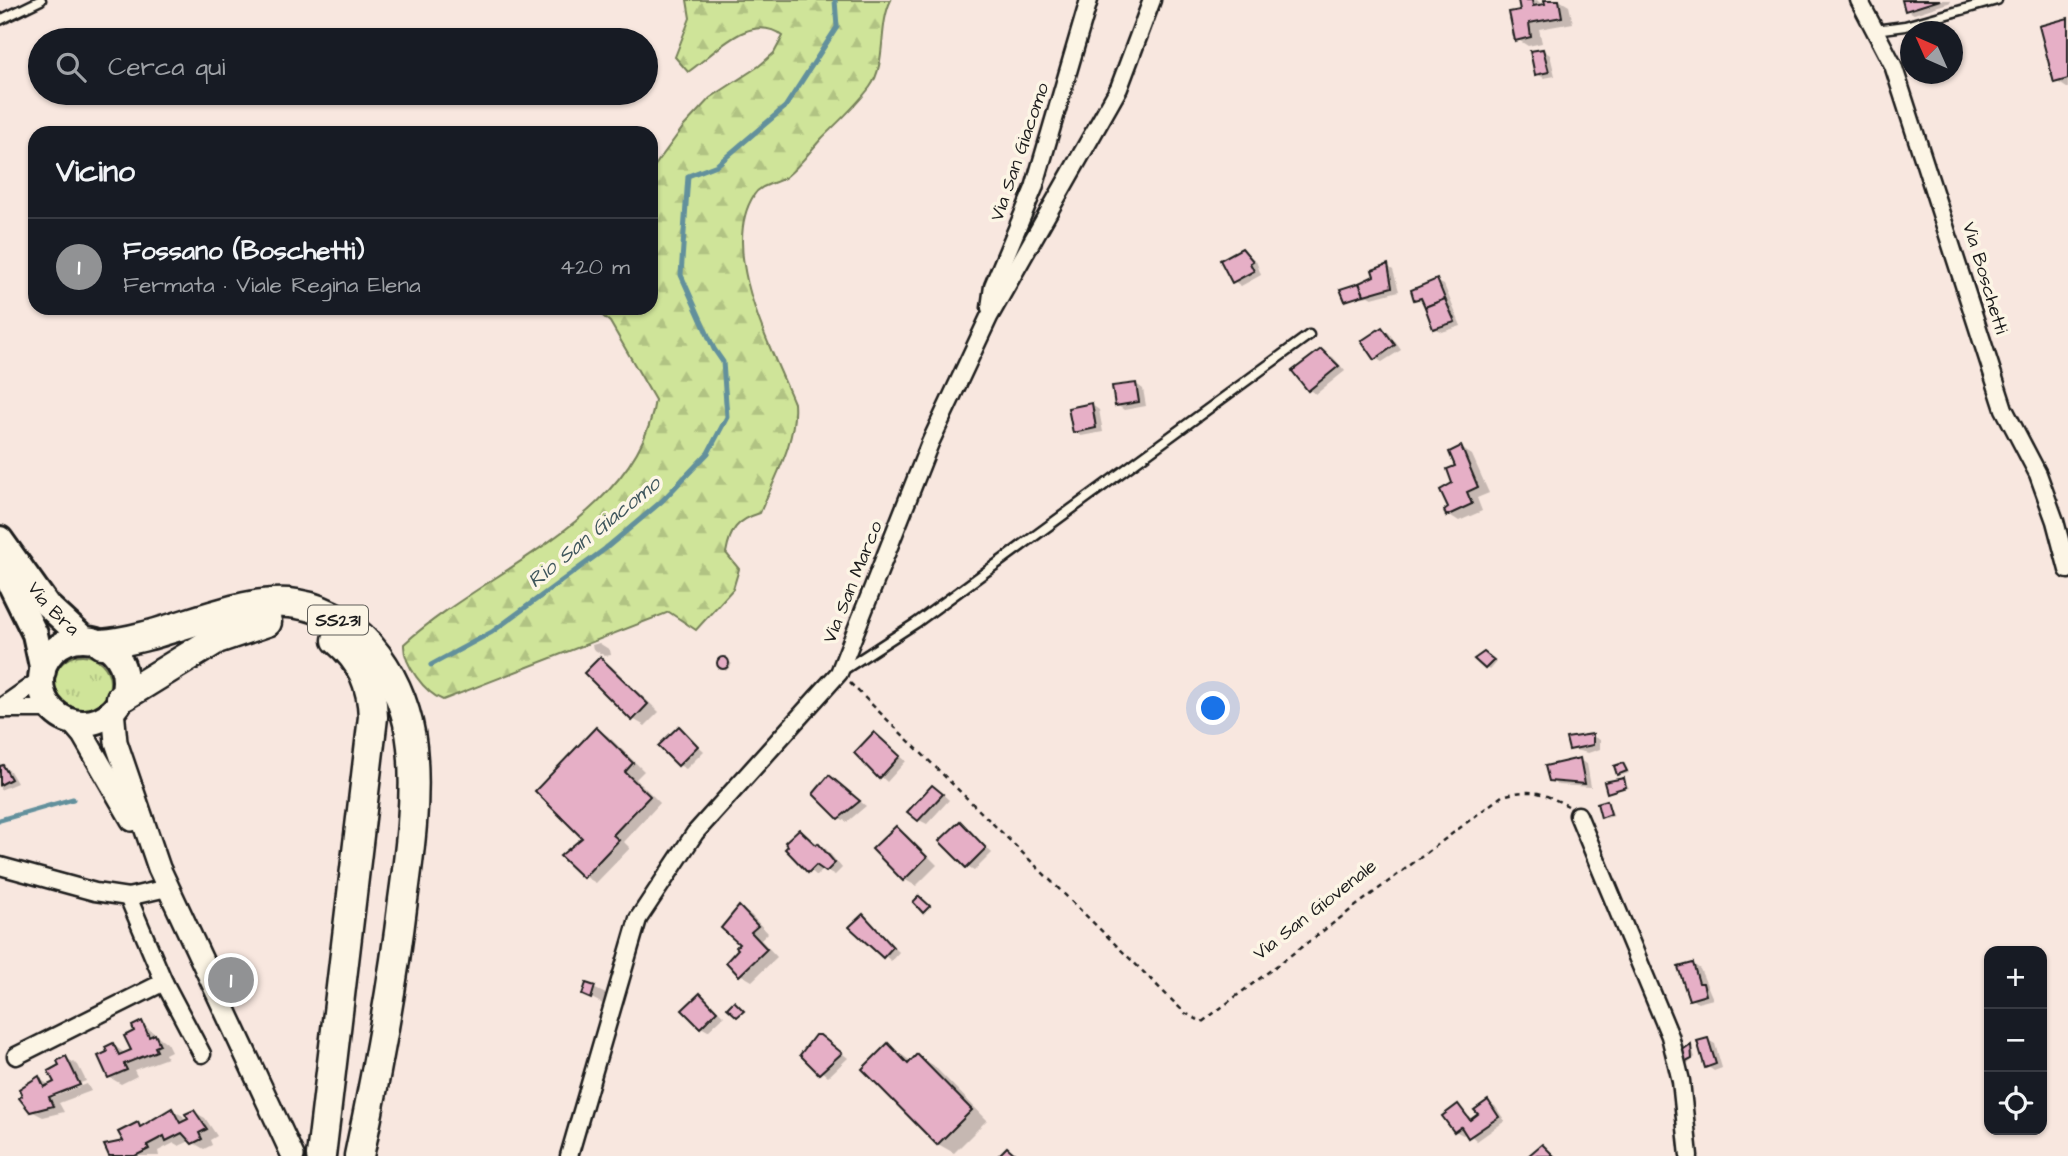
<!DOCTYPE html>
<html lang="it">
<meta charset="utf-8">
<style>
:root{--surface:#171b24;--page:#20242c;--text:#f1f3f6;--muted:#9ea1a6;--line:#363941;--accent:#919294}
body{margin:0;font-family:"Architects Daughter",sans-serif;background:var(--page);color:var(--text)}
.controls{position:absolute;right:21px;bottom:21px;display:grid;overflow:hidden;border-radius:14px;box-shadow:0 2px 5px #0004}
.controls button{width:63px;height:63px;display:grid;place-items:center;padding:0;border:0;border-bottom:2px solid var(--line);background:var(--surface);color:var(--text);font:35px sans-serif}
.compass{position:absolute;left:1900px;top:21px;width:63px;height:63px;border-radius:50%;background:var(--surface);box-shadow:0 2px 5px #0004;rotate:315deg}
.you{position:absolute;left:1214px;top:709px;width:24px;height:24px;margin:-18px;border:5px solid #fff;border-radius:50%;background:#1a73e8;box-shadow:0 0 0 10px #1a73e833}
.badge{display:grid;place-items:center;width:46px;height:46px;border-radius:50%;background:var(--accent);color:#fff;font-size:23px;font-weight:700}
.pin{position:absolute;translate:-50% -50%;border:4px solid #fff;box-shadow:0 2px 7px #0006}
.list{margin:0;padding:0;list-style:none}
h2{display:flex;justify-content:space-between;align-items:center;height:91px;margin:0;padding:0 28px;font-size:30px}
h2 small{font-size:23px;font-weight:400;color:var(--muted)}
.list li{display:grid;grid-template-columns:46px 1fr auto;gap:21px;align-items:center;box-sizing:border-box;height:98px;padding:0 28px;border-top:2px solid var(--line)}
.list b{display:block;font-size:26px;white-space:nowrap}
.list p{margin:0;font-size:23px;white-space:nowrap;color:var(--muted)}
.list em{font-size:23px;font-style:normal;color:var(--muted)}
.icon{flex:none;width:38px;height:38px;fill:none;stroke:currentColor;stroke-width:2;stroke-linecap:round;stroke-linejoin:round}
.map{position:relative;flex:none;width:2068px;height:1156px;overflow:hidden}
.search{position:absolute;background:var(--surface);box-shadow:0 2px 5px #0004;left:28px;top:28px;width:630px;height:77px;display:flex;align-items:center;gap:18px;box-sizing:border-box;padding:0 24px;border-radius:38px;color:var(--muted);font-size:26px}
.panel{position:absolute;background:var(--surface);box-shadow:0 2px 5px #0004;left:28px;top:126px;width:630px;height:189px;border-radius:21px}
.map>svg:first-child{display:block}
.grass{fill:url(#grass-tufts);stroke:#76805a;stroke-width:2}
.forest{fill:url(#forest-firs);stroke:#76805a;stroke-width:2}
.shadow{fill:#0003}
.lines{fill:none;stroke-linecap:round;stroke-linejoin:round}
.stream{stroke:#62909c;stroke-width:5}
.building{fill:#e6afc6;stroke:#1c1c1c;stroke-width:2}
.lane-casing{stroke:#1c1c1c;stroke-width:13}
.street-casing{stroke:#1c1c1c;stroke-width:21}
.secondary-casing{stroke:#1c1c1c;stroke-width:26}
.primary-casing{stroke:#1c1c1c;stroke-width:30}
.highway-casing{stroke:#1c1c1c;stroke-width:33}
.path{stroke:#1c1c1c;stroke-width:2.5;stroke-dasharray:5 5;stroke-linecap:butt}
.lane{stroke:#fcf5e5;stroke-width:8}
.street{stroke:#fcf5e5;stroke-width:16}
.secondary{stroke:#fcf5e5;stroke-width:21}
.primary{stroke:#fcf5e5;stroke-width:24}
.highway{stroke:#fcf5e5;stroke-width:28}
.labels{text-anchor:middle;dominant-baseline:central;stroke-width:7;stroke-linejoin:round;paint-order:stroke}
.shield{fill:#fcf5e5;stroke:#5f5d58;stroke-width:2}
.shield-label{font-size:18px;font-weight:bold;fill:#1c1c1c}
.street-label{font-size:19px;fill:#1c1c1c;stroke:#fcf5e5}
.water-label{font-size:21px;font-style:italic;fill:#3f565c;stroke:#fcf5e5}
</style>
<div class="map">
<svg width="2068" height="1156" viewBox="0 0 2068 1156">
<defs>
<pattern id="grass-tufts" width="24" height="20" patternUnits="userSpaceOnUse" patternTransform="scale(1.75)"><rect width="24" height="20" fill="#cfe499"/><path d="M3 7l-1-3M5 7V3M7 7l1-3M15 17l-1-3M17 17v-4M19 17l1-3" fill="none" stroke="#b1c383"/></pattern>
<pattern id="forest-firs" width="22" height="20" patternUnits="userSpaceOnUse" patternTransform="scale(1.75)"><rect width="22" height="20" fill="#cfe499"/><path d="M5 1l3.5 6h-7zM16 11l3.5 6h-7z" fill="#b1c383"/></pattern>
</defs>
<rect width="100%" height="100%" fill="#f8e7df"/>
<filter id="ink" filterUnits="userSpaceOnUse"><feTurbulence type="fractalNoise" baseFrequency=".0143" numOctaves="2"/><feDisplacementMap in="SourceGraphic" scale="14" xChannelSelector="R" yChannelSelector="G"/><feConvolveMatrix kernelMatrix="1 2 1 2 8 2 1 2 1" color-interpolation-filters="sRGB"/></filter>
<g filter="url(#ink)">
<circle class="grass" cx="82" cy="683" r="28"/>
<path class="forest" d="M687,0H891C878,26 887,64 870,87C856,106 838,122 822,138C810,151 800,166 786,177C776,184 761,184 754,195C718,251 772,349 794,403C797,441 774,479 760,513C737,520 730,530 726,553L739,569L733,589L696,630L669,612L443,700C425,693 403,664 404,644C482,572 639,517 655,400L610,322L593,308H651V171L684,126L710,98L759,66L774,53L783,36C749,11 716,53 688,72L675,57L690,18Z"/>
<g class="shadow">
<polygon points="1519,0 1537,0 1542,5 1559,0 1569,6 1573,23 1539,29 1542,43 1528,46 1517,39 1522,11"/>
<polygon points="1904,0 1950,0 1951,2 1914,14 1907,10"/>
<polygon points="2068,20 2068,88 2067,88 2056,81"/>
<polygon points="1543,50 1550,55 1555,76 1544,78 1537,74"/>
<polygon points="1242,250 1256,261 1261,275 1241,286 1234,281"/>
<polygon points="1386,266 1393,270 1399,291 1372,298 1368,296 1347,300"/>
<polygon points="1436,281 1444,285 1461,326 1442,332 1434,328 1425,303 1416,299"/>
<polygon points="1382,329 1389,333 1401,350 1382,362 1375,358"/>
<polygon points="1325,353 1333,357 1345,371 1316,394 1309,390"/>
<polygon points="1136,384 1143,389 1146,406 1124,410 1117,405"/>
<polygon points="1092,405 1099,410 1103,432 1081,436 1074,432"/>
<polygon points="1461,448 1472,455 1489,493 1477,498 1482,511 1459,521 1448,514"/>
<polygon points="599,643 610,650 611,655 605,656 593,649 592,645"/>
<polygon points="1487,656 1496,662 1489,670 1486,668"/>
<polygon points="724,657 732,664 726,671 718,664"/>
<polygon points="600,659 611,666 659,712 645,726 633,719"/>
<polygon points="679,728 704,751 686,769 679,765"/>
<polygon points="596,729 608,736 644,771 636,779 660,803 624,842 630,848 596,883 584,876 585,838"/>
<polygon points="874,734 906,761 887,782 856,753"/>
<polygon points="1592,736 1600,740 1600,749 1588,753 1570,749"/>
<polygon points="1579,760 1587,764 1591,787 1558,785 1550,780"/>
<polygon points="1623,765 1629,773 1622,775 1619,774"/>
<polygon points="3,767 10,771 17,783 0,790 0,768"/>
<polygon points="1624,780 1629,788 1608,792"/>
<polygon points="847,791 866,806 847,822 840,818"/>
<polygon points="939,791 949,800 927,824 919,820"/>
<polygon points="1607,802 1614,816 1606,818 1603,816"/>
<polygon points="960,823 992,853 974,871 967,867"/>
<polygon points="896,828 907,835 937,865 916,886 904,879"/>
<polygon points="799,831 826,849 842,868 835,875 824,869 817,876 787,849"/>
<polygon points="739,908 751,915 768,933 761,940 777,957 752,981 740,974 741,944 727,920"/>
<polygon points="863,916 899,952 891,961 852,927"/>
<polygon points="1693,964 1700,969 1713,999 1698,1003 1691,999"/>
<polygon points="587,985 606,994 603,1004 584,994"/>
<polygon points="700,995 724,1016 708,1031 701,1027"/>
<polygon points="141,1023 167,1043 171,1051 165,1054 167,1058 134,1070 137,1076 121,1084 109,1077 109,1053 113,1045 126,1054 133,1051"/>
<polygon points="1708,1040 1715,1044 1722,1068 1714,1071 1707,1066"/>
<polygon points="828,1042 848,1058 828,1077 802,1054"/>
<polygon points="888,1045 912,1062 918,1056 933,1065 987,1120 954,1153 938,1144 865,1069"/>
<polygon points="1691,1046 1695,1057 1688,1064 1686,1062"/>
<polygon points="66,1058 78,1065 86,1081 58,1091 51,1098 87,1084 91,1091 59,1103 64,1112 43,1117 31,1111 39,1079 50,1085 56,1082"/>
<polygon points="1488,1102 1495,1106 1505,1121 1477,1141 1467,1132 1463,1135 1455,1131 1458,1106 1473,1120"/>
<polygon points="172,1110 183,1116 186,1122 194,1112 205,1118 217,1136 210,1140 212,1145 204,1149 190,1141 179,1146 174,1143 158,1151 159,1156 111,1156 138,1124 144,1128"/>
</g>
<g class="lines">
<g class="stream">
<polyline points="431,665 492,632 605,549 662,501 708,453 727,417 723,362 714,349 681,275 688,176 717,165 785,107 837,27 835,0"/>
<polyline points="0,820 73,799"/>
</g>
</g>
<g class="building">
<polygon points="1518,0 1532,0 1533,6 1545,4 1544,0 1559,0 1562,17 1529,23 1531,37 1515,41 1509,12 1520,10"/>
<polygon points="1902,0 1940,0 1905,11"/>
<polygon points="2068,18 2068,79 2054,83 2039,26"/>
<polygon points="1543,49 1549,72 1535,75 1530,51"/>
<polygon points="1242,248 1253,261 1250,263 1254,271 1232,283 1220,260"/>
<polygon points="1388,264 1392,287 1364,295 1359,283 1374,276 1372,270"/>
<polygon points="1437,279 1445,299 1425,307 1421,298 1414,300 1411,290"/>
<polygon points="1359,283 1364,295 1345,301 1340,289"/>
<polygon points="1445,299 1455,322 1433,329 1425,307"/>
<polygon points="1382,327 1395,345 1374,360 1361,341"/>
<polygon points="1321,349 1339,366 1308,391 1292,371"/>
<polygon points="1136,383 1139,402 1115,406 1112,386"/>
<polygon points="1092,403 1096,428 1073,433 1068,408"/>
<polygon points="1461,446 1478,487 1467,492 1472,504 1446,516 1444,510 1448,507 1440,490 1452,483 1447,469 1455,466 1449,452"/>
<polygon points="1484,652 1494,660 1485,669 1474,659"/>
<polygon points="600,657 648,704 632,721 584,673"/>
<circle cx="723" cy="663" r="6"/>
<polygon points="679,726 698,746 678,766 658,746"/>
<polygon points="596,727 633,763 625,772 650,796 613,835 619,840 583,878 560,856 582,838 535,791"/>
<polygon points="874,732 900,756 879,779 854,753"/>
<polygon points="1593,734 1593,745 1569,750 1566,738"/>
<polygon points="1580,758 1585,784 1549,781 1545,766"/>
<polygon points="1623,763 1627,771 1617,775 1614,766"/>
<polygon points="3,765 11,779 0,785 0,766"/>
<polygon points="829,775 860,801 838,819 813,794"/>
<polygon points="1624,778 1626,787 1607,793 1604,782"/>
<polygon points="932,785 943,794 918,821 907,812"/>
<polygon points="1607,800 1611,814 1601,818 1597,803"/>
<polygon points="960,821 986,848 966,868 939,841"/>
<polygon points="896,826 927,857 903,881 872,849"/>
<polygon points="799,829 816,845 818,843 835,863 826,872 816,865 808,873 785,849 788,846 785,842"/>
<polygon points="919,896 930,906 923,913 913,902"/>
<polygon points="739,906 758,926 751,932 767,949 739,976 726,962 738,949 736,947 739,944 721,928"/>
<polygon points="863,914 893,947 883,958 849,927"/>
<polygon points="1693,963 1699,983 1703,983 1706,995 1689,1000 1678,967"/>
<polygon points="586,983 595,986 591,999 582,995"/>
<polygon points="700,993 717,1011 700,1028 682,1010"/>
<polygon points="734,1001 744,1011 737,1017 727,1008"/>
<polygon points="142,1021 149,1037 155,1034 160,1045 155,1047 157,1051 124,1064 127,1070 108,1078 98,1056 107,1052 105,1047 113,1043 119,1055 131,1050 124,1036 134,1031 132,1026"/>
<polygon points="815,1035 820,1035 842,1053 819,1074 800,1055"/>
<polygon points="1708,1038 1716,1064 1705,1068 1697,1041"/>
<polygon points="888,1043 908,1064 917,1054 972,1110 937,1145 862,1069"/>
<polygon points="1691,1044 1692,1059 1684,1063 1681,1051"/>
<polygon points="66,1056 80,1085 49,1097 53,1106 30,1112 19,1098 22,1096 19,1089 39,1076 44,1087 54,1082 48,1071 59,1065 57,1061"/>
<polygon points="1488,1100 1499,1117 1468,1138 1461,1127 1454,1132 1442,1116 1458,1104 1470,1120 1478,1114 1474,1110"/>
<polygon points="172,1108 180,1123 188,1119 185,1114 194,1110 207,1129 199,1133 202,1139 192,1144 182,1133 166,1141 164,1136 147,1145 149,1149 135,1156 109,1156 104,1145 123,1141 118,1132 138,1122 140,1127"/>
<polygon points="1542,1144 1554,1156 1528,1156"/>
<polygon points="1007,1147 1017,1156 998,1156"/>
</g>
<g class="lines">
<defs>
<g id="lane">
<polyline points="0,20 41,0"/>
<polyline points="1875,30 1905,26 1997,0"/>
<polyline points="842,671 916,623 1309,335"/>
</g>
<g id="street">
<polyline points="1859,0 1893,65 2004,409 2038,474 2055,521 2068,570"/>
<polyline points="990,308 993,286 1034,188 1089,0"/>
<polyline points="0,708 41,679"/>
<polyline points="0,709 52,709"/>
<polyline points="1578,815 1670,1036 1681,1081 1689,1156"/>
<polyline points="0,866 95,892 128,897 167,888"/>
<polyline points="128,897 164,982 202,1054"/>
<polyline points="16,1056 164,982"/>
<polyline points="569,1156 638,919 695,833 839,673 930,443 989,317 1119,88 1152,0"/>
</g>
<g id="secondary">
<polyline points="113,710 116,742 159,868 293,1156"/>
<polyline points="71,721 83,735 132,820"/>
</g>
<g id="primary">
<path id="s1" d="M0,539L47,605L84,639"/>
<polyline points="0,563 35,634 43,671"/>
<circle cx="83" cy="681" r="42"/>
</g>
<g id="highway">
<path d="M101,644C164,640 239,595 297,604C364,614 406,685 412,747C417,798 410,850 403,900C393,986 377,1071 359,1156"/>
<polyline points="121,698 217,639 267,622"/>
<path d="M321,1156L373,717C372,685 362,661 337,640"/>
</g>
</defs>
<use href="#lane" class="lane-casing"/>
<use href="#street" class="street-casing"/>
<use href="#secondary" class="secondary-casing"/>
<use href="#primary" class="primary-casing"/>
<use href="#highway" class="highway-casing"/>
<path class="path" d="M850,683L1185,1013L1202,1022L1502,796C1532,788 1541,792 1568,806"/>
<use href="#lane" class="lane"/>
<use href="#street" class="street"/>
<use href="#secondary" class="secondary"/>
<use href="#primary" class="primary"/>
<use href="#highway" class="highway"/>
</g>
</g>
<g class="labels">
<rect class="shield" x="308" y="605.5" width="60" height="29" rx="5"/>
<g class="shield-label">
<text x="338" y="620">SS231</text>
</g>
<g class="street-label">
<text transform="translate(1020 152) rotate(-71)">Via San Giacomo</text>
<text transform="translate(1985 278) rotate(73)">Via Boschetti</text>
<text transform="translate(853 582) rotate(-68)">Via San Marco</text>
<text stroke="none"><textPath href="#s1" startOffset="88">Via Bra</textPath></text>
<text transform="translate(1315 910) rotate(-38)">Via San Giovenale</text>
</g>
<g class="water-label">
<text transform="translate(594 532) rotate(-39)">Rio San Giacomo</text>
</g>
</g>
</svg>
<div class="controls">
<button>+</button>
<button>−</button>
<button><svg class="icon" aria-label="locate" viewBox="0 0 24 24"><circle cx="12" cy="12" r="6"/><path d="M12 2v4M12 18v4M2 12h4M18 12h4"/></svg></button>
</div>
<svg class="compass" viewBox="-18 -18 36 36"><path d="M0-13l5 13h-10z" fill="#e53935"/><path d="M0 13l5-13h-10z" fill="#9ea1a6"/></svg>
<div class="you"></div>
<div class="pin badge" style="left:231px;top:980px">1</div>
<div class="search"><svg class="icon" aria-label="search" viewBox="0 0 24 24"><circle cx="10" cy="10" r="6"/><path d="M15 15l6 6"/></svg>Cerca qui</div>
<section class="panel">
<h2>Vicino<small></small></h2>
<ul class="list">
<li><span class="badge">1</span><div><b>Fossano (Boschetti)</b><p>Fermata · Viale Regina Elena</p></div><em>420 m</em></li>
</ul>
</section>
</div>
